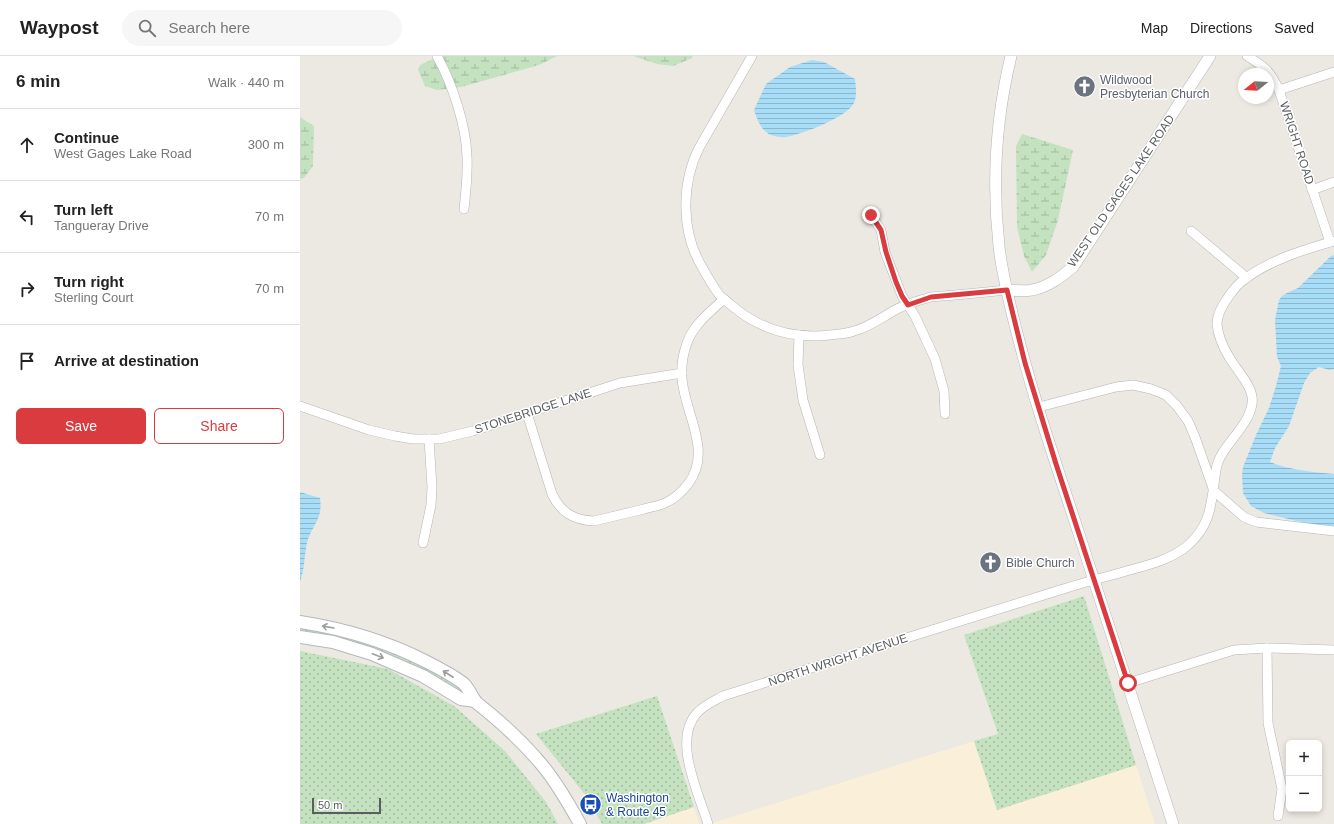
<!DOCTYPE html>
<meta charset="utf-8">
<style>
:root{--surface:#fff;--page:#f6f6f6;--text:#222;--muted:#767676;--line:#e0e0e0;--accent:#d93b3f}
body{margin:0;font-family:Arial,sans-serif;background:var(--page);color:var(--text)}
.controls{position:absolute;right:12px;bottom:12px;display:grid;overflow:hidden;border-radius:6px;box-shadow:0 2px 6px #0003}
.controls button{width:36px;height:36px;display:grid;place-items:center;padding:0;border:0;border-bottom:1px solid var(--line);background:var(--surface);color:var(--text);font:20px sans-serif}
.compass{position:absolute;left:938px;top:12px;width:36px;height:36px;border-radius:50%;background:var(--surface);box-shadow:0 2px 6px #0003;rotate:252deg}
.scale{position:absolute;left:12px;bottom:10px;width:69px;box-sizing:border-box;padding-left:4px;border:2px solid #5a5e61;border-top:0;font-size:11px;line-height:14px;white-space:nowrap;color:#5a5e61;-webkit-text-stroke:3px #fff;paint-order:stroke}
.stop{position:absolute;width:12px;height:12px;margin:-9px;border:3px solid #d93b3f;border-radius:50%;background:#fff}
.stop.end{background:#d93b3f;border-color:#fff;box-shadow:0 1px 4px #0008}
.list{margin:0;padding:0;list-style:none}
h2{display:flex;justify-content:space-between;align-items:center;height:52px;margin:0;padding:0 16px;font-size:17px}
h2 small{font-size:13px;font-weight:400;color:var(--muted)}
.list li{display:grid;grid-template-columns:26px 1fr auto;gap:12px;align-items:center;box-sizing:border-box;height:72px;padding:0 16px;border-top:1px solid var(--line)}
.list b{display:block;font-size:15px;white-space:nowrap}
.list p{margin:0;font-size:13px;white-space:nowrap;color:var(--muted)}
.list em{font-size:13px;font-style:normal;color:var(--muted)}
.actions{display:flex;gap:8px;padding:12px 16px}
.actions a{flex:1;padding:9px 0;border:1px solid var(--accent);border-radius:6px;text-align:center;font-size:14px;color:var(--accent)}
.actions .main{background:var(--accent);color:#fff}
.icon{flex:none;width:22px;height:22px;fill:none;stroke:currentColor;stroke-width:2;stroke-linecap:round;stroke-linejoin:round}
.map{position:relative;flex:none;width:1034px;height:768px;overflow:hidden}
header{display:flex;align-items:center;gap:24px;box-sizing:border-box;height:56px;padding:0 20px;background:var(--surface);border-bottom:1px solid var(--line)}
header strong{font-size:19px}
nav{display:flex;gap:22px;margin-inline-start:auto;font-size:14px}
.search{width:280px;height:36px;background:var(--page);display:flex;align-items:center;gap:10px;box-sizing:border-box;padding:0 14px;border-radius:22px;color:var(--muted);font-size:15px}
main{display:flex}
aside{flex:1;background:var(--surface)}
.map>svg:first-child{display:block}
.commercial{fill:#faefd9}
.green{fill:url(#green-dots)}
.wetland{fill:url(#wetland-marsh)}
.water{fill:url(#water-rules)}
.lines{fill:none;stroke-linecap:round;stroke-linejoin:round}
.minor-casing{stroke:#b3b5b8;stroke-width:10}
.tertiary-casing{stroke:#b3b5b8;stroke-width:12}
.secondary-casing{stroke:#b4b7bb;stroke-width:14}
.minor{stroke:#fff;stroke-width:9}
.tertiary{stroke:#fff;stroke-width:11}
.secondary{stroke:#fff;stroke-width:12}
.oneway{stroke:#9c9ea0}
.route{stroke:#d93b3f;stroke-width:5}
.labels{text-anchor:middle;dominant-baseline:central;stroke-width:3;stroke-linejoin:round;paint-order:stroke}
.worship-label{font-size:12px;fill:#5b616d;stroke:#fff;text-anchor:start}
.street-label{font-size:12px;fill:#5a5e61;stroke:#fff}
.transit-label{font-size:12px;fill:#164399;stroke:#fff;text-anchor:start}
</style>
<header>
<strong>Waypost</strong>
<div class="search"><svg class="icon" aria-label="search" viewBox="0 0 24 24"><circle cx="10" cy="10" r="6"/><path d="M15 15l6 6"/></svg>Search here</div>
<nav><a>Map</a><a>Directions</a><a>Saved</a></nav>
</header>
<main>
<aside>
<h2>6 min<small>Walk · 440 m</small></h2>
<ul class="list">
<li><svg class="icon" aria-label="ahead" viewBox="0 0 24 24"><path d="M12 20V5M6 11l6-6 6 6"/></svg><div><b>Continue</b><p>West Gages Lake Road</p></div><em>300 m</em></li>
<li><svg class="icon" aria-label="left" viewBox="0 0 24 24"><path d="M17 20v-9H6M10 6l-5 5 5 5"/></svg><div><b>Turn left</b><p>Tangueray Drive</p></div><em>70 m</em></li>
<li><svg class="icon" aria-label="right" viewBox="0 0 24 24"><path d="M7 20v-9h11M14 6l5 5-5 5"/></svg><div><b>Turn right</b><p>Sterling Court</p></div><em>70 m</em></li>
<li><svg class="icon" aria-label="arrive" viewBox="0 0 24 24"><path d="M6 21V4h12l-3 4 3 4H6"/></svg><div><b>Arrive at destination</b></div></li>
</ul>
<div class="actions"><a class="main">Save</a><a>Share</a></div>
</aside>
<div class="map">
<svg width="1034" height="768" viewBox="0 0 1034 768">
<defs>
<pattern id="green-dots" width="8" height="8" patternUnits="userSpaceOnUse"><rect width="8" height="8" fill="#c4e2c0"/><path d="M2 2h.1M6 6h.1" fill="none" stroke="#a2ba9f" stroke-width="1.8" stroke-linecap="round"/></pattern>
<pattern id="wetland-marsh" width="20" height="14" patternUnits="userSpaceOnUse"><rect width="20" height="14" fill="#c4e2c0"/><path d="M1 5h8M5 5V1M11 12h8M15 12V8" fill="none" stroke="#a2ba9f"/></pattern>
<pattern id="water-rules" width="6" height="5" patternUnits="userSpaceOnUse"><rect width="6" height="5" fill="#a7ddf7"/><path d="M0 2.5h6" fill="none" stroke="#8bb6cb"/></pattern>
</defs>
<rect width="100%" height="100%" fill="#ece9e2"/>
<g class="commercial">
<polygon points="674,685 697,754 836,709 855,768 409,768"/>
<polygon points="394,751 399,768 344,768"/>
</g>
<g class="green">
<polygon points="784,540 836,709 697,754 674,685 698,678 664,579"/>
<path d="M0,572C39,578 79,588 114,605C132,614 148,625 165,635L163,638C143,626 124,614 104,604C71,590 36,581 0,575Z"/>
<polygon points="0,595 88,613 154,650 205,695 246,746 258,768 0,768"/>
<polygon points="357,640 394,751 344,768 302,768 287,741 236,678"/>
</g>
<g class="wetland">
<polygon points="139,0 257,0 239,9 161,31 137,34 125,30 118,14 120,9"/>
<polygon points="333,0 393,0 392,2 373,10 357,8"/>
<polygon points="0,61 14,70 13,110 4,122 0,123"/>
<polygon points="722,78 773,94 758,164 746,199 732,216 724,200 717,171 716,90"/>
</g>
<g class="water">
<path d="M512,4L524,6L555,23C556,31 557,40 554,47C546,62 502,78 486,81C482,82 475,80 471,79C461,75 457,63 454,54L466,28L490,11Z"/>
<path d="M1034,199V313L1030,314L1019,311L1010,317L1004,327L989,370L975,392L970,406C989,414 1013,416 1034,418V470L1009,468L964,457L951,450L943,437L942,420L943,411L956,379L969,352L976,330L981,310L977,301L975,264L979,244L983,239L998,232L1031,200Z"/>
<path d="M0,436L20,442C23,462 14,467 8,483C4,497 5,513 0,526Z"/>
</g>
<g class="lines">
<defs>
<g id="minor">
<path d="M137,0C152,27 166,69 167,100C168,118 166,135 164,153"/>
<path d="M452,0L399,92C381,128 381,176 402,211C407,220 412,229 418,237C421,242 427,245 431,249C459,273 493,283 530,279C538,278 546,278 554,275C570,271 582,261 597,253C606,248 620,244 631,241C639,240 647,240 655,239C672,237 689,236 707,234"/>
<path d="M947,0C965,11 970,15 979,34L1030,186"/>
<polyline points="979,34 1034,16"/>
<polyline points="1012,134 1034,126"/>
<polyline points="571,159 581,174 585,196 602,240 615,260 635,303 644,335 645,358"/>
<polyline points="891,175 947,222"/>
<polyline points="499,279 498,309 503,344 520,399"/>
<polyline points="0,350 69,374 95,380 113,383 139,383 173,375 320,327 382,317"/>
<polyline points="739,351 816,331 833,329 851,333 866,339 877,350 888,365 895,381 914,435 944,461 956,466 1034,475"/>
<path d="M227,357L252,438C261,457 274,464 294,465C311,461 328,457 344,453C351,451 359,450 365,447C374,443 382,436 388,428C413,396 385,358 382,323C381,311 383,298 387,287C393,269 410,256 424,243"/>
<polyline points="123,487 131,449 132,431 129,383"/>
<polyline points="967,592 968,667 982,733 978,760"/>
<polyline points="828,627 934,594 967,592 1034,594"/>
<path d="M408,768C399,738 372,684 397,657C404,649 414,645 423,640C535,604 648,569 760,534C779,528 797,523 816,518C839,511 868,506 887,490C913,468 911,444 916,414C919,391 948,373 952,348C955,332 937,315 929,301C923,291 918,280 917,268C917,257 923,248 929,240C933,235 936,230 941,226C967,205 1002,194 1034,185"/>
</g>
<g id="tertiary">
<path d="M711,0C696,62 692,127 699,190C702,218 709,245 716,273C733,341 756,408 778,475C810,573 841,670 873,768"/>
<path d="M707,234C715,234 724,236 732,234C748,231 761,221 773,211L910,0"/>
</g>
<g id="secondary">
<path d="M0,566C45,573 86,585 127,606C139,612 152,619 163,627C170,633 171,641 177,647C201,666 223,686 242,709C257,727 269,748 280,768"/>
<polyline points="0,581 33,586 72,598 123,620 161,643 175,645"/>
</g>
</defs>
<use href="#minor" class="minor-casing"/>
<use href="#tertiary" class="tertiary-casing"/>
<use href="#secondary" class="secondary-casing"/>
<use href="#minor" class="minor"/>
<use href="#tertiary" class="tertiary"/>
<use href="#secondary" class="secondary"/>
</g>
<defs><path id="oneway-shaft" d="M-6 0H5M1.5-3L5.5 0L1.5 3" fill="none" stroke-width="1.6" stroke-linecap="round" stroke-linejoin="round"/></defs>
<g class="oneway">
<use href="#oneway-shaft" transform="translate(28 571) rotate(-170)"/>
<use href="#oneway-shaft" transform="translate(78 600) rotate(21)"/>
<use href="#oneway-shaft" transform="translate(148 618) rotate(-147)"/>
</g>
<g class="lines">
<polyline class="route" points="571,159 581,174 586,196 596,226 602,240 608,249 631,241 707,234 725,307 756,408 828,627"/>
</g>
<defs>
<symbol id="church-disc" viewBox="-11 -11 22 22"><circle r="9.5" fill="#6b7280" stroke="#fff"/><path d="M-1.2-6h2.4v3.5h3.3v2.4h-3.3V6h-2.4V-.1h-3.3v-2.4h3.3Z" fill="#fff"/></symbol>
<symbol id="bus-disc" viewBox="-11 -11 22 22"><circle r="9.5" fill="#1a4fb4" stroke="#fff"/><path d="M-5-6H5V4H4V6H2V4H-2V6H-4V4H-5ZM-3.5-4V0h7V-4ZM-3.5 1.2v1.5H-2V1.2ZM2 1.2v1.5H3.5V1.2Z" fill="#fff"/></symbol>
</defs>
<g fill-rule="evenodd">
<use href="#church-disc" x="772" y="18" width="25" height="25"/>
<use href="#church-disc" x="678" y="494" width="25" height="25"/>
<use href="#bus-disc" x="278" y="736" width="25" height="25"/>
</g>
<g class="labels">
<g class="worship-label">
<text x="800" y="24">Wildwood<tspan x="800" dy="14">Presbyterian Church</tspan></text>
<text x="706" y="507">Bible Church</text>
</g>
<g class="street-label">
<text transform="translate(997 87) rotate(72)">WRIGHT ROAD</text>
<text transform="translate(821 135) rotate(-56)">WEST OLD GAGES LAKE ROAD</text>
<text transform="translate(233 355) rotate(-18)">STONEBRIDGE LANE</text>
<text transform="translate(538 604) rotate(-18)">NORTH WRIGHT AVENUE</text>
</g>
<g class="transit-label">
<text x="306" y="742">Washington<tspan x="306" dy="14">&amp; Route 45</tspan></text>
</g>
</g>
</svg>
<div class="controls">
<button>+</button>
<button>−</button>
</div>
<svg class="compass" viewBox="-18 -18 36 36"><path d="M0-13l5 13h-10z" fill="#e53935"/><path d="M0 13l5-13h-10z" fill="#767676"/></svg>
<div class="scale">50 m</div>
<div class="stop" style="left:828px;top:627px"></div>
<div class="stop end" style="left:571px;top:159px"></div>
</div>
</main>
